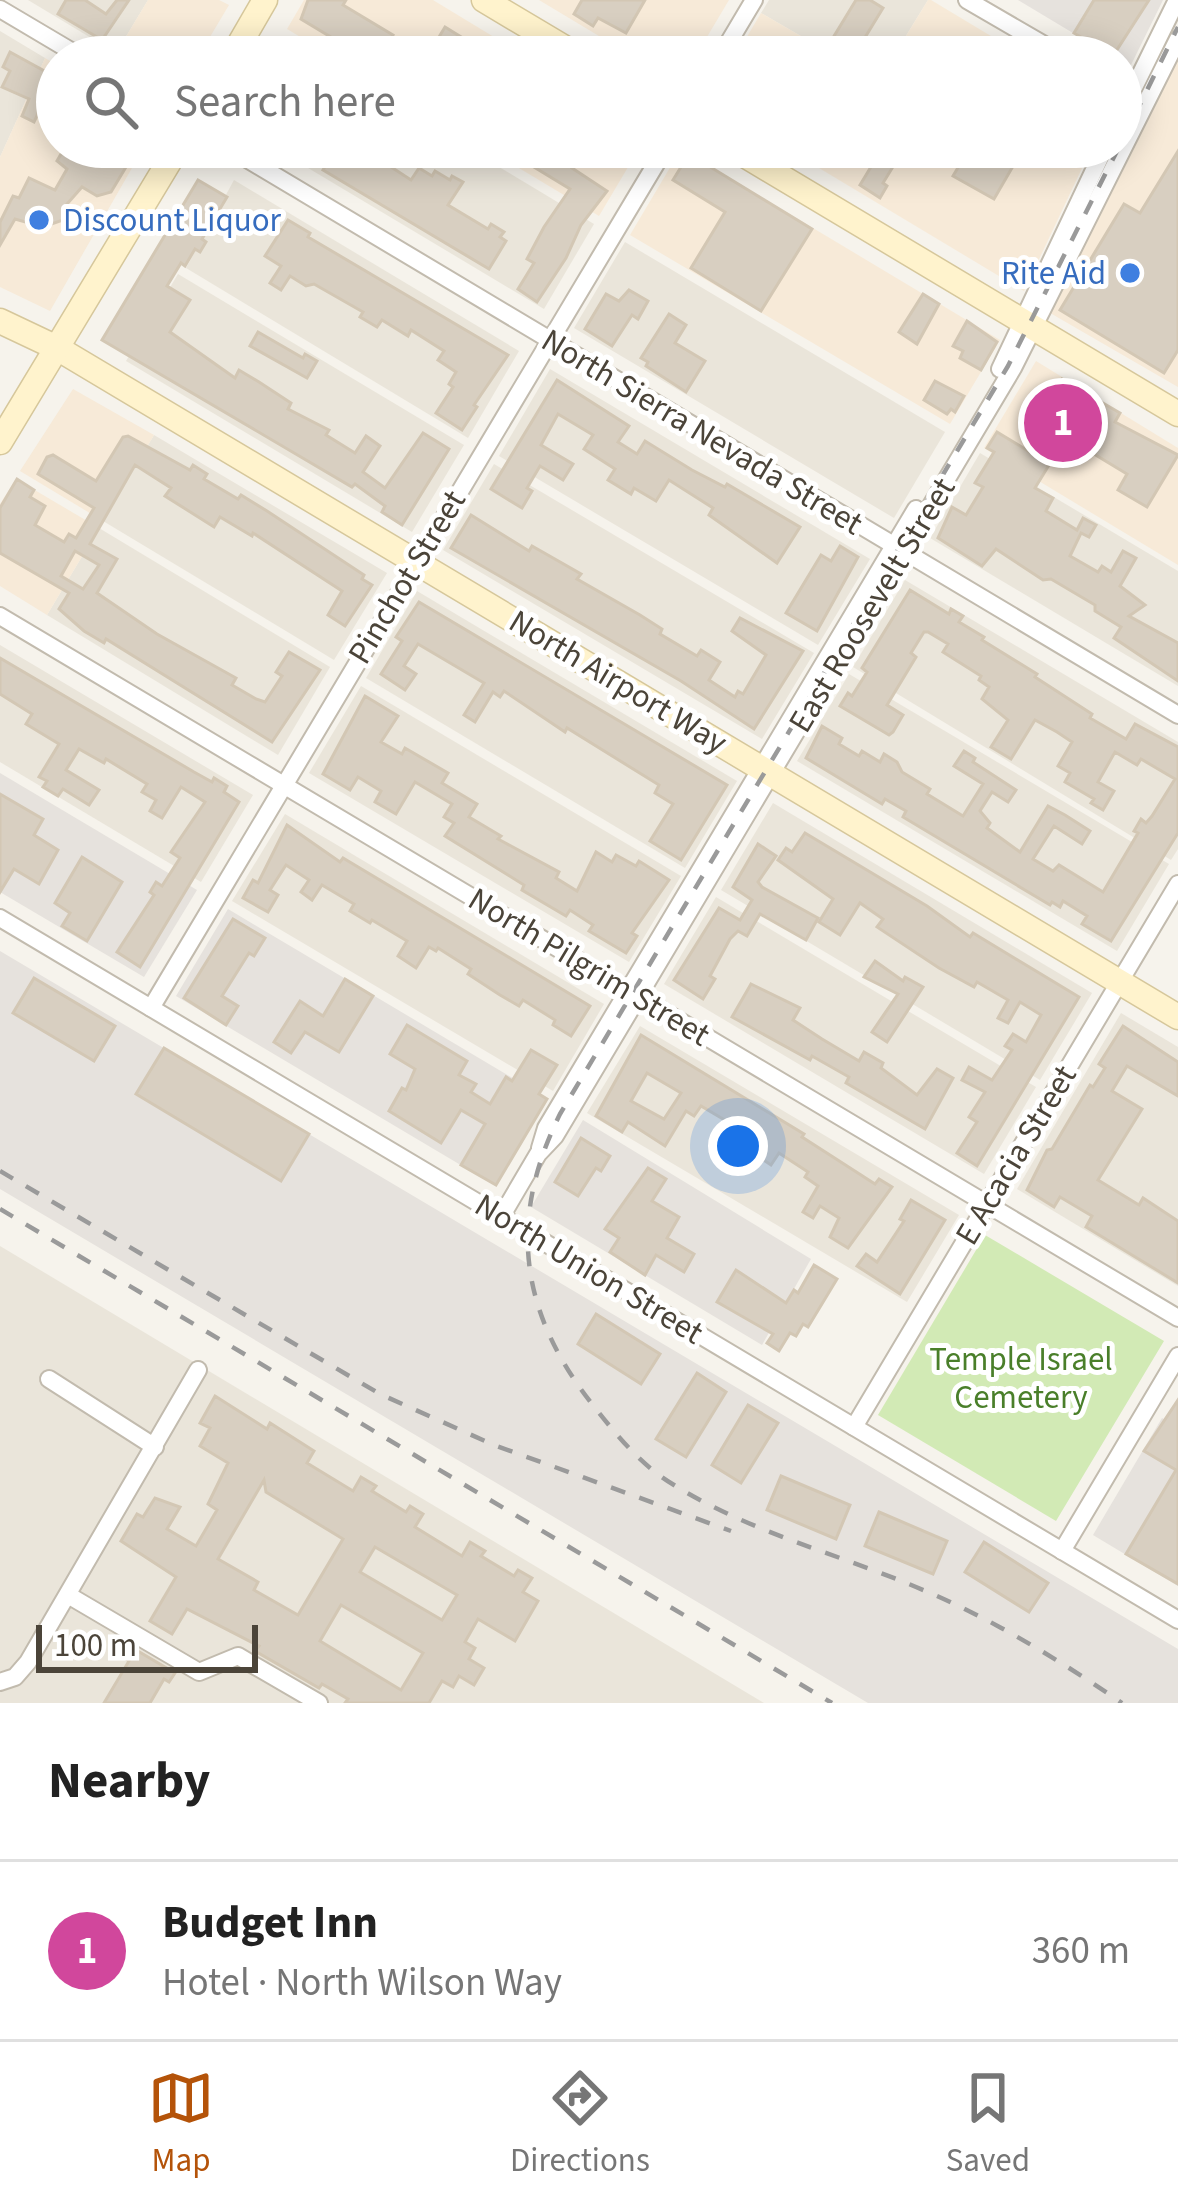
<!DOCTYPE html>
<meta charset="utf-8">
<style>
:root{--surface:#fff;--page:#f2f2f2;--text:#222;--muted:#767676;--line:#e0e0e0;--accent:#b45309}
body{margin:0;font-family:"Source Sans 3",sans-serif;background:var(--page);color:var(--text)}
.scale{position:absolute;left:36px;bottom:30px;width:222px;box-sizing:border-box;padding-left:12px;border:6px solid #4b4439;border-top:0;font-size:33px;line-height:42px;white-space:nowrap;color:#4b4439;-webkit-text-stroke:9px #fff;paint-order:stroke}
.you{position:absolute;left:738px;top:1146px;width:42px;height:42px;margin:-30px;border:9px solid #fff;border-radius:50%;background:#1a73e8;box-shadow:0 0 0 18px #1a73e833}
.badge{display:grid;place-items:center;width:78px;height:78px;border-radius:50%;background:var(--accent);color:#fff;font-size:39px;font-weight:700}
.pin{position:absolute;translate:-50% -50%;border:6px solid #fff;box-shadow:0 3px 12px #0006}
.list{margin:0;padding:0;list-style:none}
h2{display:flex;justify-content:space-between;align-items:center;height:156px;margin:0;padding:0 48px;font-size:51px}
h2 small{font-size:39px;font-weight:400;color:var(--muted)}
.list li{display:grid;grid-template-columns:78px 1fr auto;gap:36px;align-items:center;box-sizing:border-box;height:180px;padding:0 48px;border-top:3px solid var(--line)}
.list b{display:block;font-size:45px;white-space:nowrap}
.list p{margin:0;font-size:39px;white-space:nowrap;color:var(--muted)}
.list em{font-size:39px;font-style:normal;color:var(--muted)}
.icon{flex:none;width:66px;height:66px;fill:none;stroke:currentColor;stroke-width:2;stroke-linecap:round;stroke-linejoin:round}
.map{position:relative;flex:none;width:1178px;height:1703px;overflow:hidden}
.search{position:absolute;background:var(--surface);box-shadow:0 6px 30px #0003;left:36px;right:36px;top:36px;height:132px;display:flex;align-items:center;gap:30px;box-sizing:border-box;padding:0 42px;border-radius:66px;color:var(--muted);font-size:45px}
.sheet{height:336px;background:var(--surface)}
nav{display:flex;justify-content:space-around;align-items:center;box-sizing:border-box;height:168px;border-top:3px solid var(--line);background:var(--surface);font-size:33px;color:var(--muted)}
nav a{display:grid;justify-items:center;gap:6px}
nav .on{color:var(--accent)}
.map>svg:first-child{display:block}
.residential{fill:#eae5da}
.commercial{fill:#f7ead8}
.industrial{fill:#e6e2dd}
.green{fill:#d2eab5}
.building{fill:#d8cfc1;stroke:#d3c7b4;stroke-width:3;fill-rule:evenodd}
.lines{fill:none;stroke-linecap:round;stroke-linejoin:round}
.street-casing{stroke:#c2bbae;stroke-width:20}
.secondary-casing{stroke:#d6c79b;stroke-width:27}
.street{stroke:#fff;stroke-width:16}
.secondary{stroke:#fff3cd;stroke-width:24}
.rail{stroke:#9a9a9a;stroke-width:4.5;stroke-dasharray:15 15;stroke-linecap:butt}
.shop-dot{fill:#3f7fe0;stroke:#fff;stroke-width:4.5}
.labels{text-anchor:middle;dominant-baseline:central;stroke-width:10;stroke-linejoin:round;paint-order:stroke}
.shop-label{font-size:33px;fill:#366cbe;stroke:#fff;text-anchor:start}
.street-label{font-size:33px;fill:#4b4439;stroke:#fff}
.park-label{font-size:33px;fill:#4a7f2a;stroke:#fff}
</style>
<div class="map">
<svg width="1178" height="1703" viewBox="0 0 1178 1703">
<rect width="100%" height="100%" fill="#f6f3ec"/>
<g class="residential">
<polygon points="28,0 148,0 116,53"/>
<polygon points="769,0 928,0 893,57 837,57 761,13"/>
<polygon points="0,31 45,58 0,157"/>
<polygon points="293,147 466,147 594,224 544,309 288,156"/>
<polygon points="234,180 519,351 468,438 186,268"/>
<polygon points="625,242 945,432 894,518 574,328"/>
<polygon points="178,274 464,445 412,532 126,361"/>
<polygon points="550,369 870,559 818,645 499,456"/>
<polygon points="154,435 387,573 334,660 103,521"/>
<polygon points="980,453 1178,571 1178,686 930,538"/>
<polygon points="494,464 814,653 762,739 443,550"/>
<polygon points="99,528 330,667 278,755 47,615"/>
<polygon points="905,580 1178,742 1178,849 1171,860 853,667"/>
<polygon points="417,591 737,781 685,868 366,678"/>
<polygon points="0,645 253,795 201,882 0,762"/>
<polygon points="849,674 1169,864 1117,951 797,761"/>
<polygon points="361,686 681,876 629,962 309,773"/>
<polygon points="773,803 1092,993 1040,1080 721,890"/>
<polygon points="285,814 604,1004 553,1091 232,901"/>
<polygon points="716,897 1036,1087 984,1174 664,984"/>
<polygon points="1121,1013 1178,1047 1178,1286 1017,1189"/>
<polygon points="640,1026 959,1215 907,1302 587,1113"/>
<polygon points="0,1246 764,1703 0,1703"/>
</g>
<g class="commercial">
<polygon points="148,0 219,0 229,5 198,57 123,57 116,53"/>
<polygon points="304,0 433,0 527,57 334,57 287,29"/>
<polygon points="539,0 729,0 695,57 634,57"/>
<polygon points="928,0 931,0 1026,57 893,57"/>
<polygon points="761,13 837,57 735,57"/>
<polygon points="1178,54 1178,387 1045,310"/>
<polygon points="45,58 57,65 57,147 144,147 50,311 0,287 0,157"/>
<polygon points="484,147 640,147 599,216"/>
<polygon points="784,147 1092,147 1024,291"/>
<polygon points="681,149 1000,340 950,424 630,235"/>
<polygon points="1036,361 1178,448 1178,565 984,448"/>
<polygon points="73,389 154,435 103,521 20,471"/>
<polygon points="16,479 99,528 47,615 0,586 0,504"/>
</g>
<g class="industrial">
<polygon points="1018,0 1163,0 1130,67 1121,62 1121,57 1113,57"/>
<polygon points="0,773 197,890 144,977 0,892"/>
<polygon points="228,909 548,1099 496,1186 176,996"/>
<polygon points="0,951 1178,1649 1178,1703 868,1703 0,1189"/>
<polygon points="583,1120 811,1259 762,1345 531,1207"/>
<polygon points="1162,1418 1178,1428 1178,1586 1093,1535"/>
</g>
<polygon class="green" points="985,1235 1164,1341 1056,1521 878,1415"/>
<g class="building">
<polygon points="66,0 85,0 106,14 117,0 129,0 102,40 58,14"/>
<polygon points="308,0 346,0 343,5 393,35 380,57 364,57 301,19"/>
<polygon points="582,0 645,0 626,33 598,18 593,26 574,14"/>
<polygon points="856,0 870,0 883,8 853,57 847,57 828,46"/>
<polygon points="1094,0 1149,0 1113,56 1074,33"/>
<polygon points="445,27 471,43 473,39 505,57 438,57 430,52"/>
<polygon points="10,52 57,78 57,107 44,101 34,122 22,116 29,99 2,87 10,71 3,67"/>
<polygon points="65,147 138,147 111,192 97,196 82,187 67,204 72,208 63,220 43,227 15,219 0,245 0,222 13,196 19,198 29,178 55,190 67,169 57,161"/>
<polygon points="317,147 391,147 382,161 411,180 419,168 432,176 435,171 450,180 452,176 463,182 448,205 488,229 491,224 504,232 500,237 506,241 489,269 323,170 331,156"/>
<polygon points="501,147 557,147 554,151 574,165 572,168 607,191 581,225 566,258 537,302 518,289 534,263 527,259 544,227 570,189"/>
<polygon points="883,147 905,147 883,183 887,186 880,198 860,185"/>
<polygon points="939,147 1024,147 994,199 953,176 962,161"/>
<polygon points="1178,151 1178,350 1164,373 1060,310 1124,204 1140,213"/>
<polygon points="689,154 812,229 761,311 691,268 725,212 673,180"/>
<polygon points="198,180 227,197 202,239 206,242 200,252 195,249 185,266 181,263 167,286 190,300 170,332 235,378 239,370 259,382 291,403 288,409 329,430 326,435 355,453 366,436 380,446 363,472 385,488 423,433 449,449 402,525 382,512 385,506 355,484 352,487 102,340"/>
<polygon points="288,220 310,233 308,237 508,355 474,405 477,407 462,430 436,413 453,387 449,384 456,372 438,360 444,351 411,330 408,336 382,320 377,327 360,317 363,312 314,284 306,286 290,276 281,290 270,283 281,266 265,256"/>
<polygon points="629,290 648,301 638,319 632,315 612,346 585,329 606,294 619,301"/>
<polygon points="923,294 939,304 917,344 899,332"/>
<polygon points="669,314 686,325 675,343 705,361 686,392 646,366 648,362 641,358"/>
<polygon points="967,321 997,342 981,370 960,358 963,351 953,346"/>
<polygon points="258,332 303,358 305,354 317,361 307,378 250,346"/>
<polygon points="1062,379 1120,413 1115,422 1178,455 1147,507 1118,490 1127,474 1089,451 1085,456 1063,442 1035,488 1053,498 1046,511 1077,530 1083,518 1096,525 1089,537 1081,533 1070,556 1098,572 1102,566 1111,572 1123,551 1136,558 1120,586 1145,605 1129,616 1178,643 1178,681 1114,638 1121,627 1095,611 1095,605 1051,579 1043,580 996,549 982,566 938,538 952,507 966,515 983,487 975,483 994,452 987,448 997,432 1033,454 1057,415 1054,413 1060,402 1052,397"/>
<polygon points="557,380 629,426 618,442 637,454 645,441 692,470 725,487 727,484 800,527 777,563 709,515 713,508 669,480 656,501 634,488 631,494 608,480 615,469 584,449 593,435 558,414 541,445 573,464 563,480 540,466 527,488 532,491 522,508 491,489"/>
<polygon points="935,381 964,396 955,412 951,409 947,414 924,400"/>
<path d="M128,436L190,470L193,465L207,474L204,479L238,499L241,495L267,511L364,575L362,579L372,585L345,626L328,615L342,591L253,533L252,536L220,517L214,527L165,496L171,488L135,465L90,544L117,559L97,593L157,634L236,678L232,685L256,699L265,702L282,676L276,672L289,652L320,670L272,742L106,639L104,643L84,631L59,609L69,593L0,553V508L17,479L34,490L30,497L45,506L35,525L64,542L69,534L76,538L94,508L38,474L47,457L53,455L96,481L123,437ZM75,551L99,565L83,589L61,576Z"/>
<polygon points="471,515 529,551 532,546 581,574 577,579 640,615 662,629 660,634 697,656 701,650 720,662 709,680 735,697 738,691 743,694 766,655 732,631 740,618 803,651 754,729 681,681 451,548"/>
<polygon points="840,546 858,557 817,631 786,613 821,555 831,561"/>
<polygon points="910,590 949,614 951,609 963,616 959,622 984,637 982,640 1037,674 1035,677 1092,714 1090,718 1126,739 1135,724 1178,747 1178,833 1111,941 1082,924 1087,916 1063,901 1060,907 1052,902 1050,905 903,817 906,811 885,799 882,804 806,758 822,726 842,738 839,744 859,756 862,751 880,762 884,754 897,762 902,772 930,789 927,794 963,816 983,784 954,766 964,751 975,758 973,762 1016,790 1008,802 992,792 980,811 990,823 987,828 1020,852 1048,806 1065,815 1090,831 1082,844 1054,826 1033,859 1053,871 1059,865 1103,892 1138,833 1134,831 1141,819 1146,823 1152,816 1175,779 1141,759 1137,765 1115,752 1098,782 1114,791 1103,810 1091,803 1094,799 1065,782 1070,773 1058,766 1072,742 1057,732 1035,720 1011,759 991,747 1008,720 982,699 989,687 979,680 981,676 943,652 948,644 928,632 924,632 911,653 916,657 887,705 903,715 893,732 889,735 840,706 848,693 852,696 867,672 862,668"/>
<polygon points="419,602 727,785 681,860 650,841 673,804 655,793 659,785 567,728 565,732 504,691 500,697 493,692 475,722 464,715 484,683 418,644 404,666 416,674 405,690 381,674 402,641 396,637"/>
<polygon points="0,658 194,772 212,782 214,778 227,786 224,792 239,802 140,967 117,952 154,895 150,892 156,882 162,886 180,858 171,852 205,802 181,787 162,818 150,811 156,800 142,792 147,784 106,759 104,763 79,749 66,770 99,790 89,805 63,789 58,796 43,787 47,781 39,777 59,744 26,724 32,714 0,694"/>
<polygon points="365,696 398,716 381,742 402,754 405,748 448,773 442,783 477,804 469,817 501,836 498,839 559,872 556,878 577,891 596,852 612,862 616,855 636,866 639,861 669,880 632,933 637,936 626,953 589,931 593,925 570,910 566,916 522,890 524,885 445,836 454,823 444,817 452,804 415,782 396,814 375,802 381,791 358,777 350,790 323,774"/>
<polygon points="0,794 43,819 34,835 58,850 39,884 14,869 0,892"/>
<polygon points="287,825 340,862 343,858 590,1006 571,1036 553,1025 555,1020 523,1000 519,1006 500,995 468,974 471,969 438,948 436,951 429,947 416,968 398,956 407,941 372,920 370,923 350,911 354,904 322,885 312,900 301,892 309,880 286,865 270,890 278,895 268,912 243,898 253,880 258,883"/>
<polygon points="805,833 927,906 970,937 973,933 1079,997 977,1166 957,1153 977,1122 969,1117 985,1092 962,1080 969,1067 992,1080 1012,1050 1005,1046 1013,1034 1026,1042 1041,1015 1020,1002 1008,1023 998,1018 1008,1000 977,982 974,987 939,968 877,927 883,919 860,903 840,935 819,922 833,899 778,860 786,848 792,852"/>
<polygon points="758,844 776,856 758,882 762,887 818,918 806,940 760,914 747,936 738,931 730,939 710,976 715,979 703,999 674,980 719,908 740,920 752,900 733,887"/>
<polygon points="82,857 122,882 87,941 62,926 70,913 55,903"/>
<polygon points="233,919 265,938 254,956 249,953 222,996 238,1006 226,1025 184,998"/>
<polygon points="875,961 903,981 905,977 923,987 887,1042 872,1032 898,994 864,977"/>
<polygon points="34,978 115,1026 94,1061 13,1013"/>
<polygon points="345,979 373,996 339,1052 305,1032 291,1053 274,1042 300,1001 323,1016"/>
<polygon points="751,984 800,1008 793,1020 822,1039 859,1061 864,1052 883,1063 881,1068 917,1095 937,1069 953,1078 925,1129 846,1083 849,1077 812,1056 810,1060 732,1017"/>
<polygon points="407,1025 467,1061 459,1075 476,1084 471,1092 490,1104 506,1077 512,1081 531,1050 557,1065 539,1094 547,1099 496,1185 461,1165 485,1124 461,1110 441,1143 389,1111 402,1088 406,1090 415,1069 390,1054"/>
<polygon points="1123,1026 1178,1062 1178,1096 1127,1066 1112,1091 1142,1109 1098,1180 1139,1205 1143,1198 1178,1221 1178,1283 1086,1227 1092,1216 1060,1197 1054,1207 1027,1190 1047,1150 1052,1149 1090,1085 1093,1087 1105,1068 1099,1064"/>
<path d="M641,1035L804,1134L802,1137L875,1184L879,1179L892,1187L848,1248L830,1237L839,1218L820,1206L813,1218L803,1212L818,1186L805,1177L808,1172L779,1153L771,1165L755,1154L749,1164L732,1155L745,1132L701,1106L694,1116L686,1111L665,1146L628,1122L622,1132L596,1116ZM647,1073L681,1093L664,1119L631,1101Z"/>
<polygon points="164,1048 309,1134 281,1181 136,1094"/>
<polygon points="581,1138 610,1156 601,1171 596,1168 578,1196 555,1182"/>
<polygon points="648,1168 666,1179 652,1201 679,1217 667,1238 694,1254 684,1272 656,1255 645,1275 610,1252 619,1238 605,1229"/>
<polygon points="911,1200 945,1220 900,1294 857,1266 866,1254 877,1262 904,1221 900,1219"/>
<polygon points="814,1265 837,1279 808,1327 803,1324 796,1336 790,1333 779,1351 767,1343 773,1334 717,1302 736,1270 786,1303 794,1290 798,1293"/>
<polygon points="596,1314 660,1354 641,1384 578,1344"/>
<polygon points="697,1373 726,1392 686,1457 656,1439"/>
<path d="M215,1396L267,1429L270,1423L314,1451L307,1463L353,1491L361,1477L376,1486L372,1491L406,1512L410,1506L423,1514L415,1527L462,1556L470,1542L485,1551L481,1556L514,1576L518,1570L532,1578L523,1592L538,1601L515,1641L478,1619L465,1642L475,1648L469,1659L484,1668L474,1685L459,1676L453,1687L442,1681L429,1703H345L348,1699L322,1684L319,1688L255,1651L259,1646L187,1609L172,1634L150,1621L176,1577L121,1541L137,1514L143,1517L155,1498L180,1507L167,1529L196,1546L217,1510L208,1504L228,1463L200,1446L210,1428L200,1423ZM264,1480L266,1492L343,1539L298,1615L254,1590L258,1582L218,1559ZM375,1547L457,1595L442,1620L360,1572ZM341,1605L423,1653L401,1690L320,1641Z"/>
<polygon points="1178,1400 1178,1584 1126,1554 1176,1470 1144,1451"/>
<polygon points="748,1405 778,1423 741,1483 712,1465"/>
<polygon points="781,1476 850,1505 836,1539 767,1510"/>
<polygon points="879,1512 947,1541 933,1574 865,1546"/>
<polygon points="984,1542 1048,1583 1029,1612 965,1572"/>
<polygon points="131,1647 175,1673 169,1682 164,1679 150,1703 104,1703 129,1661 125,1658"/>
</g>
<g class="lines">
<defs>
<g id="street">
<polyline points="967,0 1065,57"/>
<polyline points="0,9 81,57"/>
<polyline points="720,57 754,0"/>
<polyline points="1121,114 1177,0"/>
<polyline points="227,147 1178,715"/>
<polyline points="1000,369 1105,147"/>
<polyline points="0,616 1178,1318"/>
<polyline points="0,918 1178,1620"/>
<polyline points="151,1008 666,147"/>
<polyline points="540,1148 546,1128 916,509"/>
<polyline points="501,1217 538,1154 555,1136 1013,368 1178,39"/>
<polyline points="49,1379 155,1447"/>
<polyline points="854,1427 1178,884"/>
<polyline points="1062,1551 1178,1356"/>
<polyline points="68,1595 199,1672 238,1656 319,1703"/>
<polyline points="0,1682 15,1677 28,1662 198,1370"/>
</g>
<g id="secondary">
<polyline points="484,0 580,57"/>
<polyline points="232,57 265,0"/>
<polyline points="731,147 1178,414"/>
<polyline points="0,321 57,348 1178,1017"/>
<polyline points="0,442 178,147"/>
</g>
</defs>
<use href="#street" class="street-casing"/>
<use href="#secondary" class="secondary-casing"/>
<use href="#street" class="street"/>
<use href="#secondary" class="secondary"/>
<g class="rail">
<polyline points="1121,143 1178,27"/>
<path d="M1119,147L1008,366L560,1114C506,1223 521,1316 596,1409C619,1438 642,1466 674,1485C750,1532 835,1553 916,1587C989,1617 1058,1659 1122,1703"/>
<polyline points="0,1171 380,1394 494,1445 731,1531"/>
<polyline points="0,1209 832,1703"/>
</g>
</g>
<g class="shop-dot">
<circle cx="39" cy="220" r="12"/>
<circle cx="1130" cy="273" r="12"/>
</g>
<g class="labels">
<g class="shop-label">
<text x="63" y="220">Discount Liquor</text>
<text x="1106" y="273" text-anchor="end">Rite Aid</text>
</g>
<g class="street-label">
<text transform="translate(702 432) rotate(31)">North Sierra Nevada Street</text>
<text transform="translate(407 577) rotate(-59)">Pinchot Street</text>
<text transform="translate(872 605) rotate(-59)">East Roosevelt Street</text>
<text transform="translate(618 682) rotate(31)">North Airport Way</text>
<text transform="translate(589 967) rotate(31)">North Pilgrim Street</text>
<text transform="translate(1016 1155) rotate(-59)">E Acacia Street</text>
<text transform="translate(589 1269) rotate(31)">North Union Street</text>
</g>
<g class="park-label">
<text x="1021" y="1359">Temple Israel<tspan x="1021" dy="38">Cemetery</tspan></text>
</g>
</g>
</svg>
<div class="scale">100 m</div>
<div class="you"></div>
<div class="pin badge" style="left:1063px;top:423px;background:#d1479c">1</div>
<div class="search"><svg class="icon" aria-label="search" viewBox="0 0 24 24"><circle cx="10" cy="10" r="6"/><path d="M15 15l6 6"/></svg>Search here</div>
</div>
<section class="sheet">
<h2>Nearby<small></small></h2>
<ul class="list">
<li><span class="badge" style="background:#d1479c">1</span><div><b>Budget Inn</b><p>Hotel · North Wilson Way</p></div><em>360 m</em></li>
</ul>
</section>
<nav>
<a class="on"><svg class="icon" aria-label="map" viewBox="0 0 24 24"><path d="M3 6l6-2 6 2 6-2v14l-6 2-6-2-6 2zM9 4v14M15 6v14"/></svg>Map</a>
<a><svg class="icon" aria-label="directions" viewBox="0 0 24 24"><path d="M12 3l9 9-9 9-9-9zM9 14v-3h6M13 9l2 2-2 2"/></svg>Directions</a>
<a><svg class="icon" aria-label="saved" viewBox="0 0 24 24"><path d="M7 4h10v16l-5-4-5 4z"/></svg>Saved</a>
</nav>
